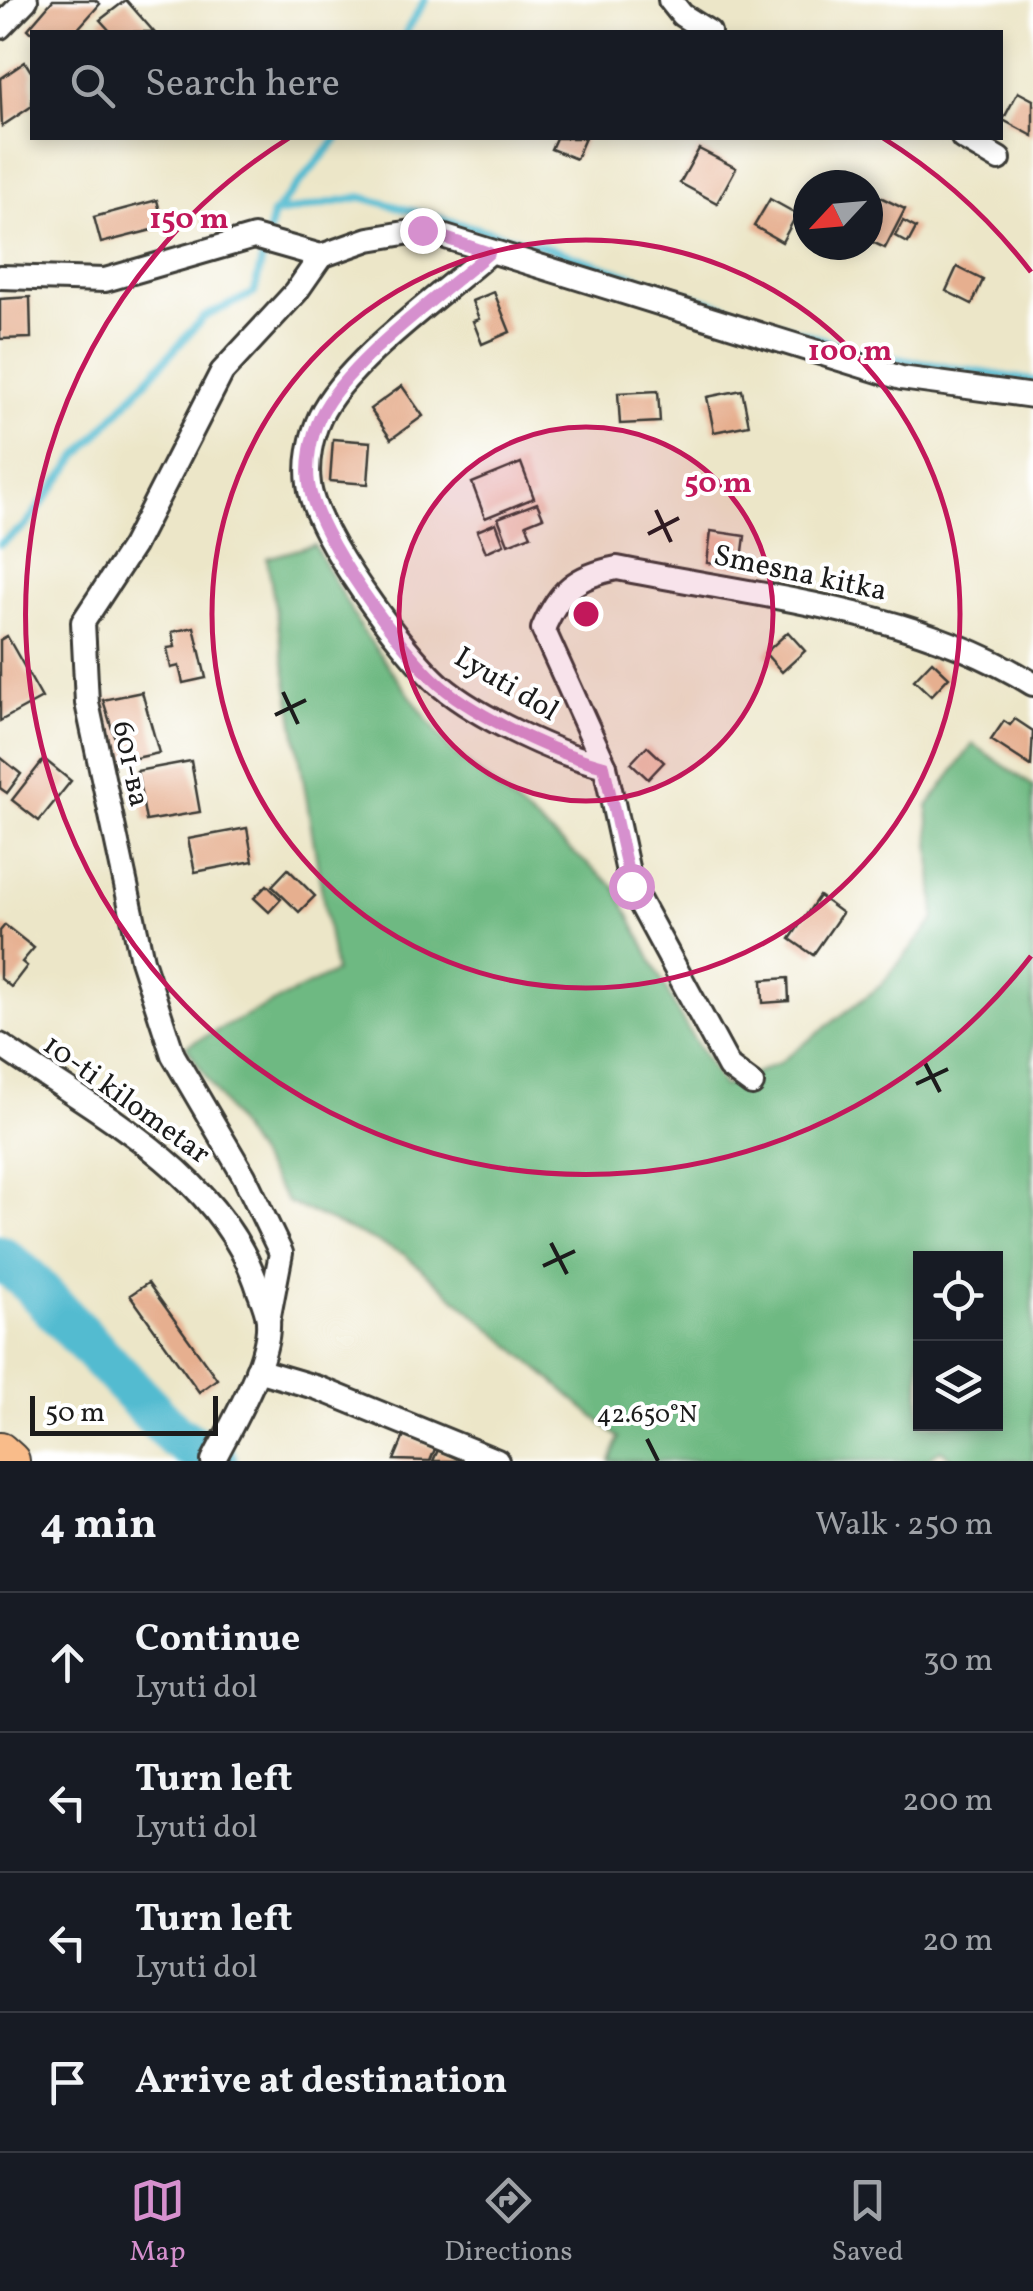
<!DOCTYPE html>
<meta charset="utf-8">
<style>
:root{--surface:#171b24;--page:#20242c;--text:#f1f3f6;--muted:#9ea1a6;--line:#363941;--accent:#d690ce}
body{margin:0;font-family:Vollkorn,serif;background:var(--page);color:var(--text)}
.controls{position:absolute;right:30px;bottom:30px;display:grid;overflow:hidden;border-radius:0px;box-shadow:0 5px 15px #0003}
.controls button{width:90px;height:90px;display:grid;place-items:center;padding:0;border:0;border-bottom:2px solid var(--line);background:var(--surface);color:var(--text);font:50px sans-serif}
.compass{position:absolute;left:793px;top:170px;width:90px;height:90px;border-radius:50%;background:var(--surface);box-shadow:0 5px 15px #0003;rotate:244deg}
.scale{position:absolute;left:30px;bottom:25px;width:188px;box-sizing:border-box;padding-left:10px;border:5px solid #1c1c1c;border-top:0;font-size:28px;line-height:35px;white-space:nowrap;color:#1c1c1c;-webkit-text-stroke:8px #fff;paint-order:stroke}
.stop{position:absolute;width:30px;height:30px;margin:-22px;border:8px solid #d690ce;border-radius:50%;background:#fff}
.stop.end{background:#d690ce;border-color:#fff;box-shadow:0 2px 10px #0008}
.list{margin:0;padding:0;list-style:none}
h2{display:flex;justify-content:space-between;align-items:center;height:130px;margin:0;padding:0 40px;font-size:42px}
h2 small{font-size:32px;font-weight:400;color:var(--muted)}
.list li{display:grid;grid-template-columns:65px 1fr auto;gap:30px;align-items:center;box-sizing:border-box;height:140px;padding:0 40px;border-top:2px solid var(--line)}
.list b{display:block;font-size:38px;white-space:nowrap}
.list p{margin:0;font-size:32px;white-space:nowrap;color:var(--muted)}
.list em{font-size:32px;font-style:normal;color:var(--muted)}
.icon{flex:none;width:55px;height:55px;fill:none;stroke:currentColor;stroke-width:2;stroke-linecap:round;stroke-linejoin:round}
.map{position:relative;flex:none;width:1033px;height:1461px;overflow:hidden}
.search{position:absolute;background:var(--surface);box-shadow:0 5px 15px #0003;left:30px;right:30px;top:30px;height:110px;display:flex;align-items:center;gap:25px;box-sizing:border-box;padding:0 35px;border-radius:0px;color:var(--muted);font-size:38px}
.sheet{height:690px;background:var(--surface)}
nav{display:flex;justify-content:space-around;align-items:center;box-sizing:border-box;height:140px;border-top:2px solid var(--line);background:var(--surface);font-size:28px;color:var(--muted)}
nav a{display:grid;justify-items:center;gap:5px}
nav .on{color:var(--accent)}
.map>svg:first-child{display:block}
.forest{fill:#6eb982;stroke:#456a4f;stroke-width:2.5;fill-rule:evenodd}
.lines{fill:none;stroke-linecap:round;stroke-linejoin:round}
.stream{stroke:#53bbd0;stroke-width:8}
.river{stroke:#53bbd0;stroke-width:45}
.building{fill:#e6af8f}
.street-casing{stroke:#3b3a36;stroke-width:28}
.primary-casing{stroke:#3b3a36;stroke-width:42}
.street{stroke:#fff;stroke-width:22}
.primary{stroke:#f9bc8a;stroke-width:38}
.route{stroke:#d690ce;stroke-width:12}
.ticks{fill:none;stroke:#1c1c1c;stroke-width:4}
.ring{fill:none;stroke:#c2185b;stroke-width:5}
.labels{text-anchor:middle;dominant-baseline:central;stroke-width:8;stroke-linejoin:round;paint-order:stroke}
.street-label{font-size:30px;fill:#1c1c1c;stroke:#fff}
.ticks-label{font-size:25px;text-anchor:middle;fill:#1c1c1c;stroke:#fff;stroke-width:8;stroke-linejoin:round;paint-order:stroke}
.centre{fill:#c2185b;stroke:#fff;stroke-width:5}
.ring-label{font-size:30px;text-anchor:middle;font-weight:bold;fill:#c2185b;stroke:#fff;stroke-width:8;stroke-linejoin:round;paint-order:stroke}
</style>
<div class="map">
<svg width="1033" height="1461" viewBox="0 0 1033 1461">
<rect width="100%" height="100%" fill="#fff"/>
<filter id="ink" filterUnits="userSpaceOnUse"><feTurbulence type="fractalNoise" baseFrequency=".01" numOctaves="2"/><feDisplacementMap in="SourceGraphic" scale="20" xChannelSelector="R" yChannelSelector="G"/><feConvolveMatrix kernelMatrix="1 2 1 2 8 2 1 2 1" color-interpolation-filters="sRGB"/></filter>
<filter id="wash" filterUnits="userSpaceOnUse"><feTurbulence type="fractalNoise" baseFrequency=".0048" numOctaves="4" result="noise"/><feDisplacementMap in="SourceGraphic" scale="40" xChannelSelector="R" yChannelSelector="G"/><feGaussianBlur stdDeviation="2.25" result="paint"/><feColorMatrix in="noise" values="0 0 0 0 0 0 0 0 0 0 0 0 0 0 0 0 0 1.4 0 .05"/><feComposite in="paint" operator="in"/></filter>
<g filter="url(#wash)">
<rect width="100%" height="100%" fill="#ece6c8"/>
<path class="forest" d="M314,545L362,630L449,749L615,887L679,1015L723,1087L779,1063L880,986L935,919L928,806L973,744L1033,786V1461H954L941,1450L924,1461H610L619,1438L404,1254L287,1202L186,1046L335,972L267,558ZM920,1258H996V1424H920Z"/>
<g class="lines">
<g class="stream">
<polyline points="406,32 425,0"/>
<polyline points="273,214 338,138"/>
<polyline points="0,544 25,526 77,457 204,317 254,293 273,214 361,197 545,247 866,354 1033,381"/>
</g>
<polyline class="river" points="0,1257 27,1279 174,1435 215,1461"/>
</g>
<g id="blocks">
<g class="building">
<polygon points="53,0 95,0 100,4 75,32 31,32 28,29"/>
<polygon points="126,0 154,32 111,32 100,20"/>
<polygon points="25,62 32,73 32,106 2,126 0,79"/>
<polygon points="1018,92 1033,100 1033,136 1003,120"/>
<polygon points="556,138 585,138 576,159 551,149"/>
<polygon points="699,149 736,168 717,203 680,183"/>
<polygon points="880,197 905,209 885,248 868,240 872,227 868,221"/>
<polygon points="770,199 797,214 782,242 754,226"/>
<polygon points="157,200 164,227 101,243 94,217"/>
<polygon points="903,221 916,228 908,243 895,236"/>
<polygon points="957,267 983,280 972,304 946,291"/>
<polygon points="494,292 510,332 482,344 473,321 479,319 472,301"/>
<polygon points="30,297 31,338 0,339 0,299"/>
<polygon points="402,386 423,416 391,439 370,409"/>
<polygon points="742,390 749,425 714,432 707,397"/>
<polygon points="658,391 660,422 620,424 618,393"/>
<polygon points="333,439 371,442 368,484 330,481"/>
<polygon points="521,463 534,498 485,518 472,483"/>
<polygon points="537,503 543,517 526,524 531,535 508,544 498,518"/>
<polygon points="496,523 504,544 486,552 477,531"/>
<polygon points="711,531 745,536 741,567 707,563"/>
<polygon points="194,627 206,678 183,683 179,666 171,668 167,648 175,647 172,632"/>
<polygon points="788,632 805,651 782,672 765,653"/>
<polygon points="7,636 42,698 0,721 0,640"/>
<polygon points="932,661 949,677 931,696 914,680"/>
<polygon points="142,692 159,753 122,761 103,700"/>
<polygon points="1015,719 1033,731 1031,766 991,740 1004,721 1010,725"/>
<polygon points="647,746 664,762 648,779 631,763"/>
<polygon points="0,757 21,774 7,793 0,788"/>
<polygon points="44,759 71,781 39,821 12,800"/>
<polygon points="191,761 200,812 146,821 137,771"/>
<polygon points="247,828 253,861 195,872 188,839"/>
<polygon points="288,869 315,896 299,912 272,886"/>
<polygon points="267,885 281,899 269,912 254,898"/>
<polygon points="819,896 842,913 813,955 790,939"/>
<polygon points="5,925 34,948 22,962 27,966 11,987 0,978 0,931"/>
<polygon points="788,978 789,1001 763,1003 762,980"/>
<polygon points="148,1283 217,1379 199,1392 130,1295"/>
<polygon points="404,1436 435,1449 430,1461 394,1460"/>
<polygon points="438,1450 464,1461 433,1461"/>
</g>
</g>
</g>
<g filter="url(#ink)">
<use href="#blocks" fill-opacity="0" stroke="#3b3a36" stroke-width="2.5"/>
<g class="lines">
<defs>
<g id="street">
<polyline points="670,0 682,15 709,32"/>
<polyline points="0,27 26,0"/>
<polyline points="963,138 999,159"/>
<path d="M489,253C441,295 346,362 320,417C311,436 306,463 309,484C314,533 403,653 441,686C479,718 557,754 605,766L631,886L729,1067L752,1084"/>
<polyline points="321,256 369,239 423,230 901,378 1033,396"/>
<polyline points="0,277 105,280 254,237 321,256"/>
<path d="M605,766L543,629C559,591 576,576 617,568C755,596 912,609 1033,684"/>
<path d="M0,1045C96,1112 222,1173 259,1291C262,1299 267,1311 268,1320C271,1360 231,1425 213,1461"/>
<polyline points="268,1321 281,1253 244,1176 173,1055 142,960 87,703 83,622 133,546 222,372 296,292 321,256"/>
<polyline points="257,1370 318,1388 497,1461"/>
</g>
<polyline id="primary" points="0,1452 10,1461"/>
</defs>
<use href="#street" class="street-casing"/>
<use href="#primary" class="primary-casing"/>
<use href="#street" class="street"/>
<use href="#primary" class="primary"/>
</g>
</g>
<g class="lines" filter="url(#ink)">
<path class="route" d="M422,230L489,253C441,295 346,362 320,417C311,436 306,463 309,484C315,534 402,653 441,686C479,718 557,754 604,766L631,886"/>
</g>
<path class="ticks" d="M656,510L671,542M648,534L679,518M283,692L298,724M275,715L306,700M924,1061L940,1092M916,1084L948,1069M551,1243L567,1274M543,1266L575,1251M647,1439L658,1461"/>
<circle cx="586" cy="614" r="187" fill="#c2185b" fill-opacity=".12"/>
<g class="ring">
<circle cx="586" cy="614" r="187"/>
<circle cx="586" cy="614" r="374"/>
<path d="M1031 956A561 561 0 1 1 289 138M883 138A561 561 0 0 1 1031 272"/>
</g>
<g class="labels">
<g class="street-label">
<text transform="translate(800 574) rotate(12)">Smesna kitka</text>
<text transform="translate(506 685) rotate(31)">Lyuti dol</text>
<text transform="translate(130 764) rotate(78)">601-ва</text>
<text transform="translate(126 1100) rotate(36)">10-ti kilometar</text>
</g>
</g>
<g class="ticks-label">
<text x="647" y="1422">42.650°N</text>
</g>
<circle cx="586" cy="614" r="15" class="centre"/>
<g class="ring-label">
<text x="189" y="228">150 m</text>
<text x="850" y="360">100 m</text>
<text x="718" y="492">50 m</text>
</g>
</svg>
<div class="controls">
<button><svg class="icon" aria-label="locate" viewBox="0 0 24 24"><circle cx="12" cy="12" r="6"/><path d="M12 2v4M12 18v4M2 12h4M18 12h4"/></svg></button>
<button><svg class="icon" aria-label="layers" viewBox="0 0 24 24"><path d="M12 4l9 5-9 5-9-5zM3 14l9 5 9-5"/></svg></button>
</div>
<svg class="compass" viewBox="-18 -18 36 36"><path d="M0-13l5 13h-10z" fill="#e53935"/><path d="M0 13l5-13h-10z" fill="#9ea1a6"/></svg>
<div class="scale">50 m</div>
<div class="stop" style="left:631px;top:886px"></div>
<div class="stop end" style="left:422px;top:230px"></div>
<div class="search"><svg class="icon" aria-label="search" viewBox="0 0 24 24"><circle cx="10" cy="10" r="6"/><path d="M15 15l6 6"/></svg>Search here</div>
</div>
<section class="sheet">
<h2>4 min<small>Walk · 250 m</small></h2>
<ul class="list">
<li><svg class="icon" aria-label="ahead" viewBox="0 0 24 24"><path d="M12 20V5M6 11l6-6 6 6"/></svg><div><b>Continue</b><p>Lyuti dol</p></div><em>30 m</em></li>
<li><svg class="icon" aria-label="left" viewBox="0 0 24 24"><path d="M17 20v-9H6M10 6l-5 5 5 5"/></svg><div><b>Turn left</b><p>Lyuti dol</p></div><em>200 m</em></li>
<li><svg class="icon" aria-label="left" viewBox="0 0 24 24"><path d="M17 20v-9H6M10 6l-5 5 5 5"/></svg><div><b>Turn left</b><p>Lyuti dol</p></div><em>20 m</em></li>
<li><svg class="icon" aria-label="arrive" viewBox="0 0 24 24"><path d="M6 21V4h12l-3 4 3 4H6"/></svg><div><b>Arrive at destination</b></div></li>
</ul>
</section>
<nav>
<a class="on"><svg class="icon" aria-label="map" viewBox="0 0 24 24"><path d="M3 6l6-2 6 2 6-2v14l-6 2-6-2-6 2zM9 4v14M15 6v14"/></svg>Map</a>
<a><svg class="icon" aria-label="directions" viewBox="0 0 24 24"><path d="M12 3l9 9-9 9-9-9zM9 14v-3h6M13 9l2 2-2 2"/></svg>Directions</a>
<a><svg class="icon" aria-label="saved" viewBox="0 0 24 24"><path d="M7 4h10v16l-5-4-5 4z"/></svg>Saved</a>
</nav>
